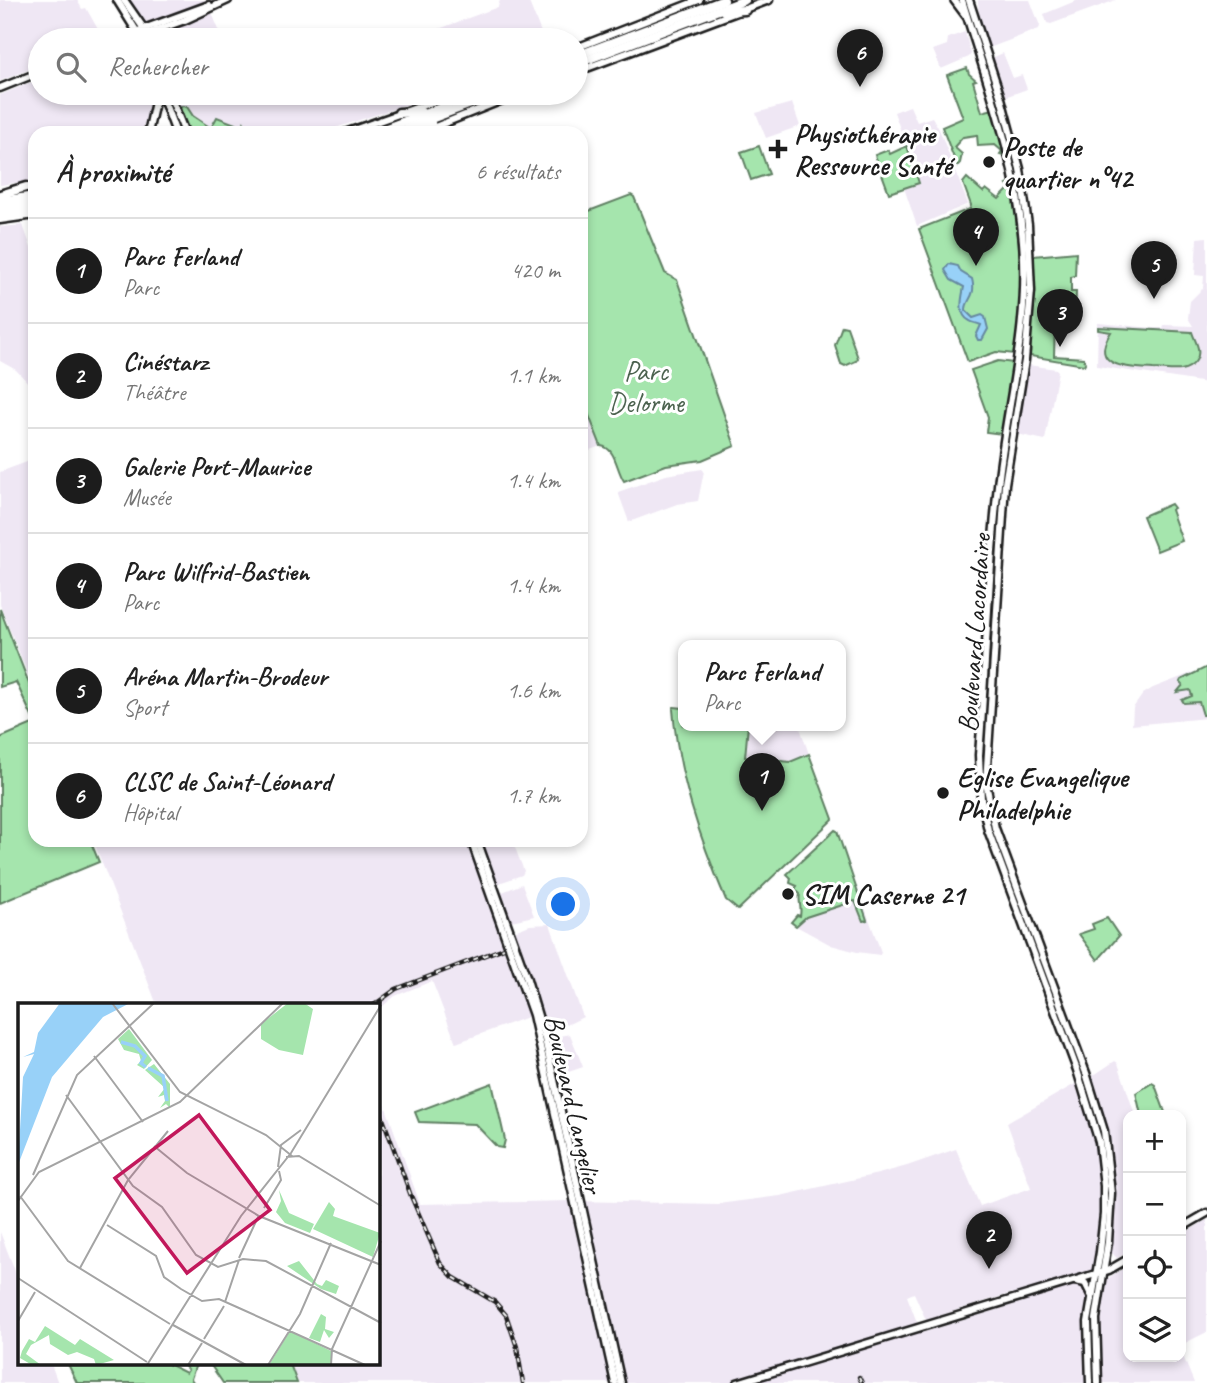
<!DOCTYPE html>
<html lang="fr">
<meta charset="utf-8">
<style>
:root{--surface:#fff;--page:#f6f6f6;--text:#222;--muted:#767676;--line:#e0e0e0;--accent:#1c1c1c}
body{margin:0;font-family:Caveat,sans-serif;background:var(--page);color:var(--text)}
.controls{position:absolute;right:21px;bottom:21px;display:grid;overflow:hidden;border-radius:14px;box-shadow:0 4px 10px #0003}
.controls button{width:63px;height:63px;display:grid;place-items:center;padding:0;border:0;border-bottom:2px solid var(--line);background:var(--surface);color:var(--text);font:35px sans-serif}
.you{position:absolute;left:564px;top:905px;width:24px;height:24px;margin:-18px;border:5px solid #fff;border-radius:50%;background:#1a73e8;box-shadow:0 0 0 10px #1a73e833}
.badge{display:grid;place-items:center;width:46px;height:46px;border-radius:50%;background:var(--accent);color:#fff;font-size:23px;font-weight:700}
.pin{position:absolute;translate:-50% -58px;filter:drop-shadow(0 2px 4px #0008)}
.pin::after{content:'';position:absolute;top:37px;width:24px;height:21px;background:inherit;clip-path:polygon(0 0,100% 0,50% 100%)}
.popup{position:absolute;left:678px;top:640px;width:168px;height:91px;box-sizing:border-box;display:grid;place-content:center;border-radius:14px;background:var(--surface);filter:drop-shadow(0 2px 5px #0005);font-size:23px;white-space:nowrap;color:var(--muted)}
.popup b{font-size:26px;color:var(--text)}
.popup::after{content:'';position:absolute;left:50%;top:100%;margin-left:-14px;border:14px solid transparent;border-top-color:var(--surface)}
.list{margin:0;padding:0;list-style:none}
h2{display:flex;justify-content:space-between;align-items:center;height:91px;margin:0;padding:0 28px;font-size:30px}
h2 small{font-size:23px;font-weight:400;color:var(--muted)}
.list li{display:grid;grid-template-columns:46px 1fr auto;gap:21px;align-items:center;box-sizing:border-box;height:105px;padding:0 28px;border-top:2px solid var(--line)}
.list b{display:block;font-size:26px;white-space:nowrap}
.list p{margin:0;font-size:23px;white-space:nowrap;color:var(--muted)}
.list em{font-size:23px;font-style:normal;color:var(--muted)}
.icon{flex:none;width:38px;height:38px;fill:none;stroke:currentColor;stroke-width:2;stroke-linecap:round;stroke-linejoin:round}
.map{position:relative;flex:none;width:1207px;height:1383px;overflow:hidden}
.search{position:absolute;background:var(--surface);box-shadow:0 4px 10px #0003;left:28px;top:28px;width:560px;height:77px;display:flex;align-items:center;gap:18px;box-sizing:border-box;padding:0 24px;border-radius:38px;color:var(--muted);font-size:26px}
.panel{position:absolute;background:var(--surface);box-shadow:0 4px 10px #0003;left:28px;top:126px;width:560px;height:721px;border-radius:21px}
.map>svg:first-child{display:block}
.built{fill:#efe7f4;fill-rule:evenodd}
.green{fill:#a5e5ad;stroke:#608064;stroke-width:2}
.water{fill:#98d1f8;stroke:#6689a0;stroke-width:2}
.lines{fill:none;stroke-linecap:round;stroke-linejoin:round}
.major-casing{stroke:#1c1c1c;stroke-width:11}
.highway-casing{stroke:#1c1c1c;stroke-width:13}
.major{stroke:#fff;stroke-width:6}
.highway{stroke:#fff;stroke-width:8}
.rail-casing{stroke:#1c1c1c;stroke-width:4.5}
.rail{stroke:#fff;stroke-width:2;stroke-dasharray:5;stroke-linecap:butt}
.poi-dot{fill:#1c1c1c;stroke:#fff;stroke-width:2.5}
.labels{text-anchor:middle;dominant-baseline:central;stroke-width:6;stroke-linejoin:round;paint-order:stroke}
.poi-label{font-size:28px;font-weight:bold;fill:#1c1c1c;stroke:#fff;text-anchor:start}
.park-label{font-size:28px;fill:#4c624f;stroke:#fff}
.street-label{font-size:28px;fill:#1c1c1c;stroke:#fff}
.inset-river{fill:none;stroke:#98d1f8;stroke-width:3.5}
.inset-road{fill:none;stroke:#a4a4a4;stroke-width:2}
.view{fill:#c2185b;fill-opacity:0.15;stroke:#c2185b;stroke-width:3.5}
.inset-edge{fill:none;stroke:#1c1c1c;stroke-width:3.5}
</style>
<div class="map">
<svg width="1207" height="1383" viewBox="0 0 1207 1383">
<rect width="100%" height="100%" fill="#fff"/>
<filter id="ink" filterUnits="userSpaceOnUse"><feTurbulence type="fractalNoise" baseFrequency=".0143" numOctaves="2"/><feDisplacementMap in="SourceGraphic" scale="14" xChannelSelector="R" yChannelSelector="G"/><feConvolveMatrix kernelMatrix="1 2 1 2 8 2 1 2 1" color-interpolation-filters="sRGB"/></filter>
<g filter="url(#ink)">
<g class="built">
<polygon points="0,0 77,0 82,9 86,8 100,33 86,40 77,40 70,28 47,40 40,40 40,44 30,50 38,66 0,81"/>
<polygon points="127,0 214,0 146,25"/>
<polygon points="500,0 528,0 544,40 409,40 498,7"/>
<polygon points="978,0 1030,0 1040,26 1039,29 989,48 979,22"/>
<polygon points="1078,0 1116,0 1051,24 1047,23 1044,14"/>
<polygon points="212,13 223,40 153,40 153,35"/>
<polygon points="965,32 971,54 969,57 941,69 933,50 947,45 948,38"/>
<polygon points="1003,53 1013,78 1022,75 1027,89 1005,97 992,58"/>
<polygon points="40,79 40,93 151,93 150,106 141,133 35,133 35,180 0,185 0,95"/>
<polygon points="174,93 442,93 320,133 282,133 277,127 257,133 193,133"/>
<polygon points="792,103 800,126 766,138 756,113"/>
<polygon points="910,106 917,122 932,117 939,129 968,204 917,226 904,188 919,182 894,112"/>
<polygon points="23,225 35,259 35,390 16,370 0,361 0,227"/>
<polygon points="1207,237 1207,383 1097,366 1098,323 1154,328 1163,328 1164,325 1193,326 1188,318 1190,301 1203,288 1204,276 1195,275 1197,238"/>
<polygon points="1028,365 1056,369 1058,371 1045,440 1017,434"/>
<polygon points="581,395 601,446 581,453"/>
<polygon points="35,459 35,692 0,605 0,472"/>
<polygon points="702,469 704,471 698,501 677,504 629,522 618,492 666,475"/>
<polygon points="1194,672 1207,704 1207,718 1132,725 1133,708 1143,694 1153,688"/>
<polygon points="748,725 799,725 809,754 790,762 744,757"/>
<polygon points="93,840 466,840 512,957 530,1016 456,1043 432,981 395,996 378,1010 378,1005 157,1005"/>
<polygon points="480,840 512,840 524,871 522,875 496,884"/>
<polygon points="522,884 534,916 511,921 500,893"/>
<polygon points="857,886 881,952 880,955 857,952 831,945 796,926 806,916 848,889"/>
<polygon points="550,924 583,1017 571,1023 548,1029 514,931 530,925"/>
<polygon points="570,1034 583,1067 557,1076 549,1038"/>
<polygon points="1115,1061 1118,1063 1135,1115 1128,1115 1128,1252 1117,1258 1111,1252 1115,1195 1110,1147 1103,1112 1091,1077"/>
<path d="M1075,1084L1080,1087L1090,1119L1096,1149L1100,1188L1099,1231L1088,1292L1085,1331L1086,1383H298L291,1364H378V1085L420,1204L572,1201L718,1204L780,1196L878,1174L907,1166L956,1149L980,1206L1031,1188L1007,1123ZM914,1293L926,1320L1012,1293L1016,1304L921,1333L907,1296Z"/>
<polygon points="1207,1220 1207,1332 1181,1345 1181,1235"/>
<polygon points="0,1232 19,1281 19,1364 51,1364 58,1383 0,1383"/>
<polygon points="1128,1265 1128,1357 1181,1357 1181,1351 1194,1383 1101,1383 1099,1335 1104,1281"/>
</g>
<g class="green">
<polygon points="967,68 969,74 976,80 973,81 982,112 993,109 1006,156 1000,154 1002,151 995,145 978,146 977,135 963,137 954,147 962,154 960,163 957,166 942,127 963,118 947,75"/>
<polygon points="182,106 187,107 193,116 211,128 217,117 243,127 244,123 248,133 190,133 180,109"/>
<polygon points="759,146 769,174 751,180 741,152"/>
<polygon points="907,146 919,183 889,193 875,155 888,150 890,154"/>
<path d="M967,178L983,192L986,189L999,199L1010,188L1007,185L1011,183C1021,239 1024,297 1015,354L996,352L968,362L919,229L970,209L971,205L963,183Z"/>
<path d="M631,195L634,197L665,273L677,280L735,446L702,460L666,465L624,481C616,469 616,448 601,446L581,395V214Z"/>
<polygon points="1076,252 1075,276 1071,277 1071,292 1076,292 1075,313 1064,313 1063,323 1055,323 1054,356 1084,358 1085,363 1084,365 1030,356 1034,256"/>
<polygon points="842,326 847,327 858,358 856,361 845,366 841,364 835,345"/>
<path d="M1098,327L1192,332C1195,342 1203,351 1195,362C1192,366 1186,369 1181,370C1172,371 1162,369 1153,369C1131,368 1087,368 1111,332L1098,330Z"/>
<polygon points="998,361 1014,363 1002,434 986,432 988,417 971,370"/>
<polygon points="1171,504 1174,508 1171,510 1182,541 1157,551 1143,516"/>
<polygon points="0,609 35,699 35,840 90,840 99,862 0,903 0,738 35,723 16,682 0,687"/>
<polygon points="1207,667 1207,715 1203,715 1199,702 1184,703 1182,700 1192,696 1190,690 1177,692 1183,685 1180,682 1181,680"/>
<path d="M674,707L683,708V725H748L745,757L790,762L809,754L833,819L738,910L726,900C700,839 678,775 673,709Z"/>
<path d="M835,830L837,831L867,920L863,921L855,901L806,917L796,926L791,922L797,915L800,916C802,907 798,901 800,894L795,889L797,886L790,883L791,878L787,874Z"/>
<polygon points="1107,918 1119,936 1098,960 1079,934 1094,929 1092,924"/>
<polygon points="492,1083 505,1140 503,1148 497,1147 475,1124 419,1122 415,1112"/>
<polygon points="1152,1083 1155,1085 1166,1115 1141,1115 1136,1093"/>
<polygon points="68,1364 168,1364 186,1373 188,1370 183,1364 196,1364 191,1379 194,1383 77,1383"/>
<polygon points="210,1364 290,1364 297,1383 223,1383"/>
</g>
<path class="water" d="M949,264L958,266L961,272L972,279C977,298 965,299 966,311L973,318L982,315L985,317L988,329L982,340H978L976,336L981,325C977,323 973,323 970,321C957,315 962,297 964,287L951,280L945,270Z"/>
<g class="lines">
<defs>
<g id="major">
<polyline points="117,0 142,40"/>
<polyline points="124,0 142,26 148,40"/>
<polyline points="954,0 966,16"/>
<path d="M962,0C986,80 1016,157 1023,242C1030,326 1007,402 998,485C988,574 986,665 979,755L981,799L988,830L1077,1070L1099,1142L1104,1186V1214L1100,1252L1088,1322L1090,1383"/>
<polyline points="969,0 1001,98 1020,169 1028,225 1031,291 1025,360 1005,484 986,783 995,828 1086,1073 1104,1131 1111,1193 1108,1242 1096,1319 1098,1383"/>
<polyline points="138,31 209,5"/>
<polyline points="140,36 185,20 228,0"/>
<polyline points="576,48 699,0"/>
<polyline points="576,72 769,0"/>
<polyline points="0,88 40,72"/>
<polyline points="161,93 176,133"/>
<polyline points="169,93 185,133"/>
<polyline points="148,133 157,93"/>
<polyline points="345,133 458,93"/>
<polyline points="420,133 520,93"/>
<polyline points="0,220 35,215"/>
<polyline points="471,840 533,1015 615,1383"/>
<polyline points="477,840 526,976 545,1039 621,1383"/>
<polyline points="1181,1228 1207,1213"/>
<polyline points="1075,1281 1085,1283 1091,1295"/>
<polyline points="737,1383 1109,1270 1128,1259"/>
</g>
<g id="highway">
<polyline points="724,11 745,10"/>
<polyline points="576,56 724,0"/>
<polyline points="576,64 745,0"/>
<polyline points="399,113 421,112"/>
<polyline points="373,133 480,93"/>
<polyline points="394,133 500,93"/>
<polyline points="414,133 431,123"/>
<polyline points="0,195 26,187"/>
<polyline points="0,201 35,196"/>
<polyline points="0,208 35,203"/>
<polyline points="0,215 35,210"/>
</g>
</defs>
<use href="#major" class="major-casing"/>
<use href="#highway" class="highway-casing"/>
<use href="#major" class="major"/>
<use href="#highway" class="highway"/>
<defs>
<g id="rail">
<polyline points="374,1005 396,989 504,948"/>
<polyline points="378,1105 411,1196 440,1263 453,1277 495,1302 506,1315 517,1347 523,1383"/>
<polyline points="859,1377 862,1383"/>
</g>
</defs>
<use href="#rail" class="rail-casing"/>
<use href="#rail" class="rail"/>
</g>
</g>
<g class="poi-dot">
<path d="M774.5 138.5h7v7h7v7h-7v7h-7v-7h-7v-7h7z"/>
<circle cx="989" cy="162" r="7"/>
<circle cx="943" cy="793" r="7"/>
<circle cx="788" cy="894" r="7"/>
</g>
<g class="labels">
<g class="poi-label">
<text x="794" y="133">Physiothérapie<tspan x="794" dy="32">Ressource Santé</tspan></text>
<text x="1003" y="146">Poste de<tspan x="1003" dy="32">quartier n°42</tspan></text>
<text x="957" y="777">Eglise Evangelique<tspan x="957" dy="32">Philadelphie</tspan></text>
<text x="802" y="894">SIM Caserne 21</text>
</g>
<g class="park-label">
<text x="646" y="370">Parc<tspan x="646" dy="32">Delorme</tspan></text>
</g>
<g class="street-label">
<text transform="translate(974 633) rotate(-86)">Boulevard Lacordaire</text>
<text transform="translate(574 1104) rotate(77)">Boulevard Langelier</text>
</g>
</g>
<g transform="translate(18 1003)">
<rect width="362" height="362" fill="#fff"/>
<path d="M270,0H286L295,6L285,52L261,47L243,36V21ZM111,26L134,57L126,66L119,62L123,58L121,51L106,47L100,36ZM136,61L152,81V105L148,101L142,105L147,98L146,92L140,94L147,85L127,67ZM261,187L271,210L296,221L292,230L267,220L258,209L263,198ZM311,199L317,206L315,213L362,230L355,254L295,226ZM281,258L299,281L304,283L308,277L321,283L318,291L303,286L269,263ZM303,311L308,314L307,326L316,329L311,335L306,327L302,339L291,335ZM27,323L57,342L62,336L96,357L78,362L76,356L59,349L50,352L32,341L31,332L13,342L8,351L23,362H14L2,355L4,348L11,336L17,339ZM272,328L313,348V362H251Z" fill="#a5e5ad"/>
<path d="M42,0H112L85,14L34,74L0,162L5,74L16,51L5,54L16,49L20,30Z" fill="#98d1f8"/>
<path class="inset-river" d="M103,39L117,43L127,53L123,60L128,64M130,65L145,73L149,98"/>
<path class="inset-road" d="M94,0L162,89L248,132L274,153M76,53L125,119M48,92L115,183L144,204L178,252L200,264L225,256L248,258L363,320M136,143L169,170L241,213L363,262M268,154L281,153L363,203M260,164L263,142L283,127M15,172L59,72L136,0M2,193L50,258L152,321M0,198L21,169L162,99L265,0M246,205L263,177L261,168M89,222L138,253L146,274L163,286L184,298L201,296L221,305M221,255L241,212M62,265L110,177L150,128M0,275L129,359M207,299L221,257M221,305L347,362M0,318L17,289M155,322L228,362M186,336L206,303M129,362L223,213L273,150L363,2M170,362L184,340M250,362L282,311L313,240M313,362L314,346L363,238"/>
<path class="view" d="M181,112L252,207L169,270L97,175Z"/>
<rect width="362" height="362" class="inset-edge"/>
</g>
</svg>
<div class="controls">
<button>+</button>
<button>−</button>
<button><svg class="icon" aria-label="locate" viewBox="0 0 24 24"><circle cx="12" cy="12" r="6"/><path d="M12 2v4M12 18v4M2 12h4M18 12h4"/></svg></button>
<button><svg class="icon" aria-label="layers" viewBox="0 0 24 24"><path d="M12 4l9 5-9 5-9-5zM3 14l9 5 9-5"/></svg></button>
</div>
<div class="you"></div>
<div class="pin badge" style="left:762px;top:811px">1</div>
<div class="popup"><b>Parc Ferland</b>Parc</div>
<div class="pin badge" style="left:989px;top:1269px">2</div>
<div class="pin badge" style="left:1060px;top:347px">3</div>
<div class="pin badge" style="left:976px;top:266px">4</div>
<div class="pin badge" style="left:1154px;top:299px">5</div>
<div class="pin badge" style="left:860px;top:87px">6</div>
<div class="search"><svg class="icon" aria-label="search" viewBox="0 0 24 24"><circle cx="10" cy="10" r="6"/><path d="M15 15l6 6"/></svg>Rechercher</div>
<section class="panel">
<h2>À proximité<small>6 résultats</small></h2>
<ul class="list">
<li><span class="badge">1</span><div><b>Parc Ferland</b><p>Parc</p></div><em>420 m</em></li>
<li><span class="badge">2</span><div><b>Cinéstarz</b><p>Théâtre</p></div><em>1.1 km</em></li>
<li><span class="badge">3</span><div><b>Galerie Port-Maurice</b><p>Musée</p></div><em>1.4 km</em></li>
<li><span class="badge">4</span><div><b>Parc Wilfrid-Bastien</b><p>Parc</p></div><em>1.4 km</em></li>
<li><span class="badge">5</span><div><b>Aréna Martin-Brodeur</b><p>Sport</p></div><em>1.6 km</em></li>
<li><span class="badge">6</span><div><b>CLSC de Saint-Léonard</b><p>Hôpital</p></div><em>1.7 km</em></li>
</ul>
</section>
</div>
